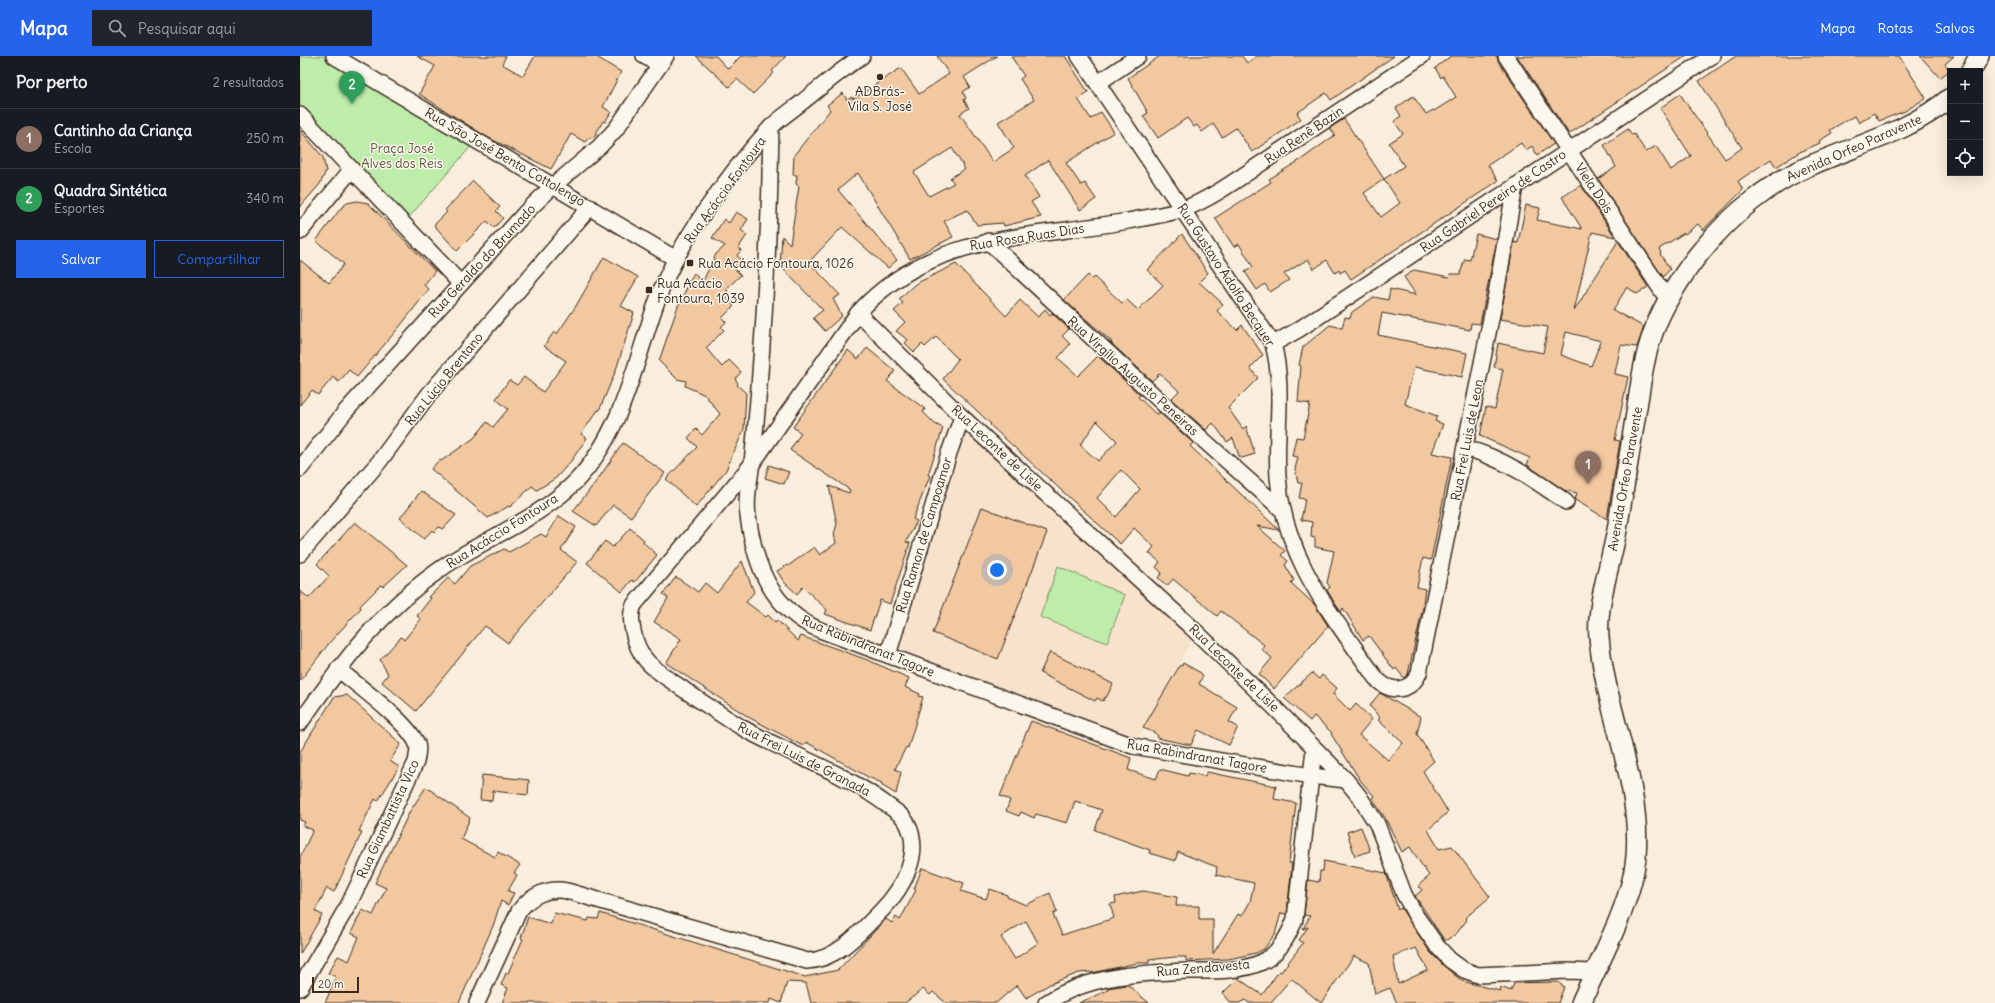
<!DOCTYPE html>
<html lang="pt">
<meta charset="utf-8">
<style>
:root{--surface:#171b24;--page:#20242c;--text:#f1f3f6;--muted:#9ea1a6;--line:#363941;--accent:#2563eb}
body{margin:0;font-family:Delius,sans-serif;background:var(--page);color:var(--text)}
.controls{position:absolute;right:12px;top:12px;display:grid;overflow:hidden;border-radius:0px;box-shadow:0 4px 16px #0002}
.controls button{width:36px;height:36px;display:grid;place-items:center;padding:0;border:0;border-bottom:1px solid var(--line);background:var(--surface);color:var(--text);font:20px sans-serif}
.scale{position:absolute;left:12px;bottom:10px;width:47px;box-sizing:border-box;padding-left:4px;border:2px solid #3b2a1e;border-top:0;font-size:11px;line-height:14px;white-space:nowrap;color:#3b2a1e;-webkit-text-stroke:3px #fbf7ec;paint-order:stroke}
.you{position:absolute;left:697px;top:514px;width:14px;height:14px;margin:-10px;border:3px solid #fff;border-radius:50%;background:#1a73e8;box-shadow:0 0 0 6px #1a73e833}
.badge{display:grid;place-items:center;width:26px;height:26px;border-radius:50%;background:var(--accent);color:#fff;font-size:13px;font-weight:700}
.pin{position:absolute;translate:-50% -33px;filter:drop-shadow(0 1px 2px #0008)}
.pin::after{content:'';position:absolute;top:21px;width:14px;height:12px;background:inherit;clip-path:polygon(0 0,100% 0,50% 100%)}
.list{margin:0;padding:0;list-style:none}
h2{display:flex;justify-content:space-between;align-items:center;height:52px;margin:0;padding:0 16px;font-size:17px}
h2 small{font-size:13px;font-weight:400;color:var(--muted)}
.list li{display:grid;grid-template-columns:26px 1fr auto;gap:12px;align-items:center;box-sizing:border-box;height:60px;padding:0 16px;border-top:1px solid var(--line)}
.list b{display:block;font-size:15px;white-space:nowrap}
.list p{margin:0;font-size:13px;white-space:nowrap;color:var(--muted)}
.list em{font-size:13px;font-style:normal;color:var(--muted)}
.actions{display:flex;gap:8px;padding:12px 16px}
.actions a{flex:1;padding:9px 0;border:1px solid var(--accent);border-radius:0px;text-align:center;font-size:14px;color:var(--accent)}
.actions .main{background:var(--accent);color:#fff}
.icon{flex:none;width:22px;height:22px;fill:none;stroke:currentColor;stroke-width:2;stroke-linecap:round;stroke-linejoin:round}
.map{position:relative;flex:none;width:1695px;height:947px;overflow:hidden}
header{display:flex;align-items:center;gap:24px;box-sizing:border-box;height:56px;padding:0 20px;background:var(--accent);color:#fff}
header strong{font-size:19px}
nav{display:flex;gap:22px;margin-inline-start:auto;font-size:14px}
.search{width:280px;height:36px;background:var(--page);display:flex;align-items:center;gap:10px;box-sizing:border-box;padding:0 14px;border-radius:0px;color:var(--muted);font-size:15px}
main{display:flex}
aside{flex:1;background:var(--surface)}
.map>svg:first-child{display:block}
.built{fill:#f7e3cb}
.green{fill:#beecaa;stroke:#7c8b64}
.building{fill:#f1c8a0;stroke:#3b2a1e;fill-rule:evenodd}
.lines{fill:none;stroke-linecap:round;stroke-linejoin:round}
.minor-casing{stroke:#3b2a1e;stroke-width:18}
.major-casing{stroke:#3b2a1e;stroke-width:22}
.minor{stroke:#fbf7ec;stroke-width:15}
.major{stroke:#fbf7ec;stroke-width:19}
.poi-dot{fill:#3b2a1e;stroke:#fbf7ec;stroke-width:1.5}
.labels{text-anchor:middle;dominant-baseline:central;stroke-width:3;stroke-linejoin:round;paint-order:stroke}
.poi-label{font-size:13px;fill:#3b2a1e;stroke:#fbf7ec;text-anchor:start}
.street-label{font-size:13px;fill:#3b2a1e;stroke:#fbf7ec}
.park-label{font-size:13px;fill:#5c5a41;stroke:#fbf7ec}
</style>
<header>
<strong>Mapa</strong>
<div class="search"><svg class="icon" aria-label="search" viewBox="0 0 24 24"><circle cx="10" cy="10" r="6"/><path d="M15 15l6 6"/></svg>Pesquisar aqui</div>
<nav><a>Mapa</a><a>Rotas</a><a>Salvos</a></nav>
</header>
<main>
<aside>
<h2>Por perto<small>2 resultados</small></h2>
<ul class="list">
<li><span class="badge" style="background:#8d6e63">1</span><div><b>Cantinho da Criança</b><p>Escola</p></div><em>250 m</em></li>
<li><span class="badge" style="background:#2e9e5b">2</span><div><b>Quadra Sintética</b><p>Esportes</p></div><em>340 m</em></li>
</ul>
<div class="actions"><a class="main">Salvar</a><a>Compartilhar</a></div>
</aside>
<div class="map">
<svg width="1695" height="947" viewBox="0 0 1695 947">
<rect width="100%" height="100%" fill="#f9eedd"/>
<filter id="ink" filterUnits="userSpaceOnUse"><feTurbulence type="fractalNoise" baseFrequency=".025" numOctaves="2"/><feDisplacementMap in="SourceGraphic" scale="8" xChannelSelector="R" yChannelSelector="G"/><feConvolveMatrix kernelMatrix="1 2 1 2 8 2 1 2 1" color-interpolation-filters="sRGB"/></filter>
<g filter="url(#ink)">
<polygon class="built" points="667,373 894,580 838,684 595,596 654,397"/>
<g class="green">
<polygon points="0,0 29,0 173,88 104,167 0,58"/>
<polygon points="758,510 825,539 807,587 740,561"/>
</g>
<g class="building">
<polygon points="117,0 206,0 202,8 223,20 235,0 295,0 321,16 303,51 311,56 305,66 303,65 294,81 289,82 285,86 271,78 251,113 187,81 119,38 135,10"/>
<polygon points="396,0 416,0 428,13 441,0 486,0 472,15 474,17 453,38 437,23 429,31"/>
<path d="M637,0H697L664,21L670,31L663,36L666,42L664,44L669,52L660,58L693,106L714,92L698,66L734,44L720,23L724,20L711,0H765L788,36L778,43L791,63L801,56L814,76L766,107L781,129L785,127L796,143L780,154L748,104L725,120L739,141L731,146L741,161L704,170L703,167L677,169L667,154L644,165L653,181L610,203L558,117L538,134L597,204L588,212L542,171L509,206L540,239L533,243L542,260L525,275L513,262L523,254L480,210L482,180L490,188L499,130L496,128L497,119H493L494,99L530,54L527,49L543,37L547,44L552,41L553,43L601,12L619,38L649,18ZM652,92L665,113L650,122L654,127L629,140L614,116Z"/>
<polygon points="860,0 942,0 947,7 957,0 1094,0 1031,44 1026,37 997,57 1001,63 952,96 936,72 922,81 913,68 902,76 897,69 894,71 887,62 858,82 843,60 848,57 828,22"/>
<path d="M1151,0H1197L1198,5L1254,88L1237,99L1232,90L1226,94L1221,87L1188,109L1198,125L1051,223L1045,214L1040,217L1039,214L1035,217L1027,204L1014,213L1008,203L984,218L989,224L970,236L965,228L957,234L945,216L953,211L939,188L934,191L915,162L971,126L969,123L1002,103L1035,79L1030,72L1044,63L1084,123L1104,110L1089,87L1103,78L1094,65L1101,60L1096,52L1113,40L1126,58L1133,54L1134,55L1156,41L1143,20L1141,22L1135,12ZM1084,123L1100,147L1081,161L1064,137Z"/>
<polygon points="1217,0 1386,0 1269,78"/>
<polygon points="1436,0 1599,0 1626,42 1605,55 1579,65 1574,57 1559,67 1555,60 1552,61 1530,74 1532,77 1519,85 1520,87 1500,96 1476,111 1471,103 1438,125 1443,134 1403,174 1398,168 1385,178 1384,177 1359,193 1361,197 1360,198 1370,213 1363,221 1298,123 1316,111 1304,89 1328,73 1332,79 1334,78 1346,96 1356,90 1371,114 1391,100 1360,52 1380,38 1425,103 1442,92 1399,25"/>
<polygon points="1620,0 1654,0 1645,8 1650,14 1640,22"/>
<polygon points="0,74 23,101 26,115 20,128 0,151"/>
<polygon points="173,125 200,151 196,155 203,162 194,172 187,165 157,195 134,169 147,156 145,154"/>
<path d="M1281,129L1315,181L1292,176L1274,255L1318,185L1348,231L1337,238L1327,231L1313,254L1344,271L1337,291L1321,289L1316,312L1315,318L1328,321L1315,384L1320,385L1307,463L1275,444L1277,437L1264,434L1227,409L1230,402L1180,380L1186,351L1195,353L1203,313L1194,311L1198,287L1243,297L1248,271L1200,263L1214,186L1218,187L1226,149L1240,152L1237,164L1282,173L1262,141ZM1266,276L1301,285L1291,310L1261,299Z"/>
<polygon points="57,145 68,147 72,151 135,215 124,229 129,233 101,269 57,321 49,314 39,326 33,321 18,339 12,334 0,349 0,204 29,227 44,208 16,185 41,152 47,147"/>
<polygon points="436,156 448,163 441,174 447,179 439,191 441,195 437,199 442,206 434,212 441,219 426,233 428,235 424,239 434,250 422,262 426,266 421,271 424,274 406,292 422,311 429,304 441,316 435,323 438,327 437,329 446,337 444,373 426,414 396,451 366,423 397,391 388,382 396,373 402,379 420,358 405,339 385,330 386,325 377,323 359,305 378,250 394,217 402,227 416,198 425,190 412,182 424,163 429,167"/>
<polygon points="882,178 908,217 899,226 923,248 917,255 937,274 942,269 963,299 950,312 958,322 928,352 943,373 946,370 955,398 942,402 939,400 933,382 927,386 913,367 906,374 871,343 879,335 860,317 852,325 811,287 812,286 764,244 788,219 792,223 794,221 822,247 826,243 838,254 863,229 847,214"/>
<polygon points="1176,178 1197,183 1180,268 1171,267 1170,274 1082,257 1078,279 1167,297 1162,321 1114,311 1105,348 1137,360 1135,365 1143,368 1132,397 1152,401 1131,504 1123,502 1117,531 1125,533 1123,547 1124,547 1108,618 1104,622 1096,612 1094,614 1069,580 1063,584 1043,552 1041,556 1034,546 1027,534 1030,531 1027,527 1034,495 1015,491 1015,482 1011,481 1012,466 1001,464 1005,443 999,442 1002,427 998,427 995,413 998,401 992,400 996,381 1003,382 1010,348 998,346 1001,310 999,309 1003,291 1030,269 1042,272 1045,261 1050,262 1052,256 1074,241 1088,244 1090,233 1116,239 1104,221 1114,214 1149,221 1150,218 1160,218 1165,203 1170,204"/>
<polygon points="304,201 338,221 321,250 334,257 316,314 299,355 298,354 281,378 287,382 271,405 256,422 237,434 232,430 210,451 209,450 188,462 131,413 139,404 141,405 174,382 187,366 193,371 208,353 196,343 209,324 217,329 224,321 243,336 266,305 244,290 254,276 257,278 276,250"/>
<path d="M656,208L706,260L720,244L738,261L745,253L750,259L752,257L769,273L762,280L770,288L758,302L778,320L798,300L840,339L838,341L857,359L859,356L893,387L890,390L979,474L957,470L985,495L981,499L988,505L985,509L994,524L991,527L1015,549L1028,570L974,633L959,618L972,602L961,593L964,589L921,555L917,560L873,523L867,530L858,522L862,517L856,511L860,506L849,497L854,491L834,472L820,488L690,369L691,368L643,323L658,303L636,281L625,291L622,288L614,296L605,287L608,284L596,275L605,266L594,255L603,247L599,243L615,228ZM797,365L817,385L798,405L780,389ZM821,414L840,433L816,461L797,442Z"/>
<polygon points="567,292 595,315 587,325 625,353 623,356 635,368 643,372 628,419 630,420 613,463 617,465 606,486 610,487 590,548 580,544 570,574 525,558 527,554 503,531 497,538 484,526 477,515 487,509 488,510 514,491 520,499 536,487 534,478 537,468 529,430 549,437 550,434 490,394 501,377 493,371 548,294 558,303"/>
<polygon points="323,387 365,417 331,461 313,449 296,470 273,455 298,423"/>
<polygon points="469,409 489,416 484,428 465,422"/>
<polygon points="121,435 156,459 147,469 142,473 139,471 134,476 132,474 124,483 100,462"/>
<polygon points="682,451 747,476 698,603 633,577"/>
<polygon points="259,460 276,471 261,494 277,506 208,587 185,570 116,655 82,626 88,618 80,604 101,581 104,584 121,563 117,560 131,542 129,541 148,522 155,528 170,510 204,493 209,496 241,478 246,481"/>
<polygon points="55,466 107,509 83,531 81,529 60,550 61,552 30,586 0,625 0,535 9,542 29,520 17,508"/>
<polygon points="330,472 344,484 343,486 357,499 335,526 332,524 322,536 287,507 305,485 313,491"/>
<polygon points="442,505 454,536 446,546 466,561 468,559 475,566 477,564 498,585 501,580 565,603 609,622 605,631 620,638 619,640 623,641 608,692 606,691 595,713 601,716 596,738 581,729 582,727 568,721 506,686 503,690 450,662 366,607 381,583 354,566 368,542 363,538 376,521 398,536 405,527 417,537"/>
<polygon points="750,596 813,628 806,642 805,641 803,645 797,642 795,645 740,617"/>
<polygon points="883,607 901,617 903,620 899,628 937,651 929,666 938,671 929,689 898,674 891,689 857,682 858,680 855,677 843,672 880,609 882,610"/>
<polygon points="1012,617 1019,623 1022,619 1037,632 1033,638 1050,655 1056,648 1072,663 1059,679 1088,704 1103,687 1078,664 1080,662 1070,650 1074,644 1080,637 1121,661 1117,678 1134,705 1123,715 1148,756 1128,774 1139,793 1152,790 1190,841 1165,862 1167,864 1156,878 1145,885 1115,840 1122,834 1118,830 1129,820 1110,791 1102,796 1085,762 1072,742 1074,740 1060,724 1031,678 1032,677 1014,660 1010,665 984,642"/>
<polygon points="47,639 101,688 90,705 99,711 78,745 75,743 59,775 62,776 34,836 27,832 15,855 22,859 0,898 0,801 13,774 3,770 5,766 0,764 0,696 34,641"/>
<path d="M731,665L831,702L828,714L856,723L860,713L888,720L889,717L905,720L907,716L976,730L974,743L996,747L989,807H992L987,858L981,857L975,878L964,893L956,897L929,903L886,905V901H875L848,904L849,907H837L792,917L790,916L779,917L750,928L726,942L717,929L696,947H646L633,936L630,939L623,933L605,947H511L506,927L487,926L481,947L471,943L470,947H202L208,932L201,929L206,917H208L223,883L221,882L228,861L251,868L254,857L288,865L289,862L298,863L300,857L505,921L538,914L586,863L592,867L596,861L600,864L616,834L614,833L622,812L664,827L661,835L686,843L690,833L707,839V841L726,849L750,837L757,856L753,858L762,879L814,862L810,848L816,847L815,841L843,835L877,841L876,850H899V863H913V898L938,858L942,860L950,846L954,827L916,819L917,811L878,796L875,805L849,797L850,794L795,774L802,754L775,745L767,767L736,758L734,762L721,756L719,760L706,755L710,744L700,740ZM726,865L738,887L715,903L701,881Z"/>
<polygon points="182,719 229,724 228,739 193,735 192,745 180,744"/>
<polygon points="126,731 170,762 161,783 195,801 198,796 220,809 214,817 217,819 208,835 214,837 208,849 201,845 193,870 159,947 25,947 36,921 28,917 38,900 49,905 59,881 51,877 62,854 73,859 86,832 75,827 110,755"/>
<polygon points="1061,771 1070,795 1055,800 1047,776"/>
<path d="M1024,805L1086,817L1098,854L1101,852L1130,896L1144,910L1162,925L1200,935L1201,931L1211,935L1214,927L1258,926L1264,931L1258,947H1097L1090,932L1075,938L1069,907L1054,900L1021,947L992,923L990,924L971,946L972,947H949L945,944L939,947H931L923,937L938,922L962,939L979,915L981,916L1003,887L999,884L1008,871L1003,873L1010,860L1004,859L1008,824L1019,826L1020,815H1023ZM1116,892L1128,914L1098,928L1093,900Z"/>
<polygon points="828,929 849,947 779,947 808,934 807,932"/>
</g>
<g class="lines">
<defs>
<g id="minor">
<polyline points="34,0 376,203"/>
<polyline points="344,0 360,9"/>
<path d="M779,0L973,288C985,332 975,377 978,421C984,502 1031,557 1075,621C1088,637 1110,638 1119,617L1196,238L1215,130"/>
<polyline points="1206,0 1368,244"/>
<polyline points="798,27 838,0"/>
<polyline points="0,59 160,227"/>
<path d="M471,71C470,157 466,244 459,331C457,356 455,381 452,406C450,424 445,442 448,460C455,510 471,553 520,574L833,690L1011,720L1046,724"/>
<polyline points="0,176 51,114"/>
<polyline points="688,185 872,356 981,453"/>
<polyline points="558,257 662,361 891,571 973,650 1046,724 1059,740 1077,768 1104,838 1116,860 1137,890 1150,904 1164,914 1178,919 1267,915 1294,916"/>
<polyline points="973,288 998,274 1412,0"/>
<path d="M1165,392C1203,402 1235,424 1266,446"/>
<polyline points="0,413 45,356 225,157 253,130 299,91 316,73 366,0"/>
<polyline points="0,498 79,406 129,338 290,151"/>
<polyline points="588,599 649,397 662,361"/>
<path d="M0,667C42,607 80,555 142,512C185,482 240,463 277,424C323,375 335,306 357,245C376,189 430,116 470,72C479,63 491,55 501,47C521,31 541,14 562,0"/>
<path d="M0,932L49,848L116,706C117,700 119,693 117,688C108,666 57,629 38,613"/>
<path d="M177,947L219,855C230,840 248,831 267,835L507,905C538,904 562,874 582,854C603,832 623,797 607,767C603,759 594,754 587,749C545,717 494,700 448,675C425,662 402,646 380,631C356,614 339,606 333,575C331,566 330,558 334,549L452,408L558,257C631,176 729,183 828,165C847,161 866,159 884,153C915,141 943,119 971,101C1021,67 1071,34 1122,0"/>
<path d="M746,947C788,919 841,917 890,915C912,915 941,916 962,906C978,898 989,879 995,863L1014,693"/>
</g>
<g id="major">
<polyline points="1671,15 1679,0"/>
<path d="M1281,947C1299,905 1333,845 1336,800C1342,725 1305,655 1299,581C1296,549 1311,507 1317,474C1324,433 1330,392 1337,351C1341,326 1344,301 1353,277C1362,250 1385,214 1403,193C1431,159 1468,128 1509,110C1557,89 1609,76 1650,42"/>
</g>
</defs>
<use href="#minor" class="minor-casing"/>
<use href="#major" class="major-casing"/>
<use href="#minor" class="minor"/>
<use href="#major" class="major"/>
</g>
</g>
<g class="poi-dot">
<circle cx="580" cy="21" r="4"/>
<rect x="386" y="203" width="8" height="8" rx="2"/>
<rect x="345" y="230" width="8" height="8" rx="2"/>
</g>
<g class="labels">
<g class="poi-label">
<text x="580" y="35" text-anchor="middle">ADBrás-<tspan x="580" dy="15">Vila S. José</tspan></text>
<text x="398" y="207">Rua Acácio Fontoura, 1026</text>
<text x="357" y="227">Rua Acácio<tspan x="357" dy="15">Fontoura, 1039</tspan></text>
</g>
<g class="street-label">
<text transform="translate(1004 79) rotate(-34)">Rua Renê Bazin</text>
<text transform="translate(1554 92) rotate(-24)">Avenida Orfeo Paravente</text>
<text transform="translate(205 101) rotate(30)">Rua São José Bento Cottolengo</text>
<text transform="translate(1294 132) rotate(56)">Viela Dois</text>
<text transform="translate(425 134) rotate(-54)">Rua Acáccio Fontoura</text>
<text transform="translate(1193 145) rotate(-34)">Rua Gabriel Pereira de Castro</text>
<text transform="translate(727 181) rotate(-9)">Rua Rosa Ruas Dias</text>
<text transform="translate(182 205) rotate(-47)">Rua Geraldo do Brumado</text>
<text transform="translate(926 219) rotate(57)">Rua Gustavo Adolfo Becquer</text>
<text transform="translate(833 320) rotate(42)">Rua Virgílio Augusto Peneiras</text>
<text transform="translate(144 323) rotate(-51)">Rua Lúcio Brentano</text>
<text transform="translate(1167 384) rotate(-79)">Rua Frei Luis de Leon</text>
<text transform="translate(697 392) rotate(43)">Rua Leconte de Lisle</text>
<text transform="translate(1325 423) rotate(-80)">Avenida Orfeo Paravente</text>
<text transform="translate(202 475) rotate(-32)">Rua Acáccio Fontoura</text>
<text transform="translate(624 479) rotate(-73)">Rua Ramon de Campoamor</text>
<text transform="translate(568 590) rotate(22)">Rua Rabindranat Tagore</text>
<text transform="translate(934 612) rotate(44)">Rua Leconte de Lisle</text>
<text transform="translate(897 700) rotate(10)">Rua Rabindranat Tagore</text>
<text transform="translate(504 703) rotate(27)">Rua Frei Luis de Granada</text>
<text transform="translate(88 763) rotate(-65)">Rua Giambattista Vico</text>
<text transform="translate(903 912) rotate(-5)">Rua Zendavesta</text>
</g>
<g class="park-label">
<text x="102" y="92">Praça José<tspan x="102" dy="15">Alves dos Reis</tspan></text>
</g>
</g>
</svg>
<div class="controls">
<button>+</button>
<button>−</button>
<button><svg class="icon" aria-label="locate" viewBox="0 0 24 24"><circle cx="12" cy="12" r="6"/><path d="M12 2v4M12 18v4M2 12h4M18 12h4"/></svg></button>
</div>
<div class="scale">20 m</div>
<div class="you"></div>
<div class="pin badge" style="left:1288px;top:428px;background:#8d6e63">1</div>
<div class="pin badge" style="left:52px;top:48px;background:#2e9e5b">2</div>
</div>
</main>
